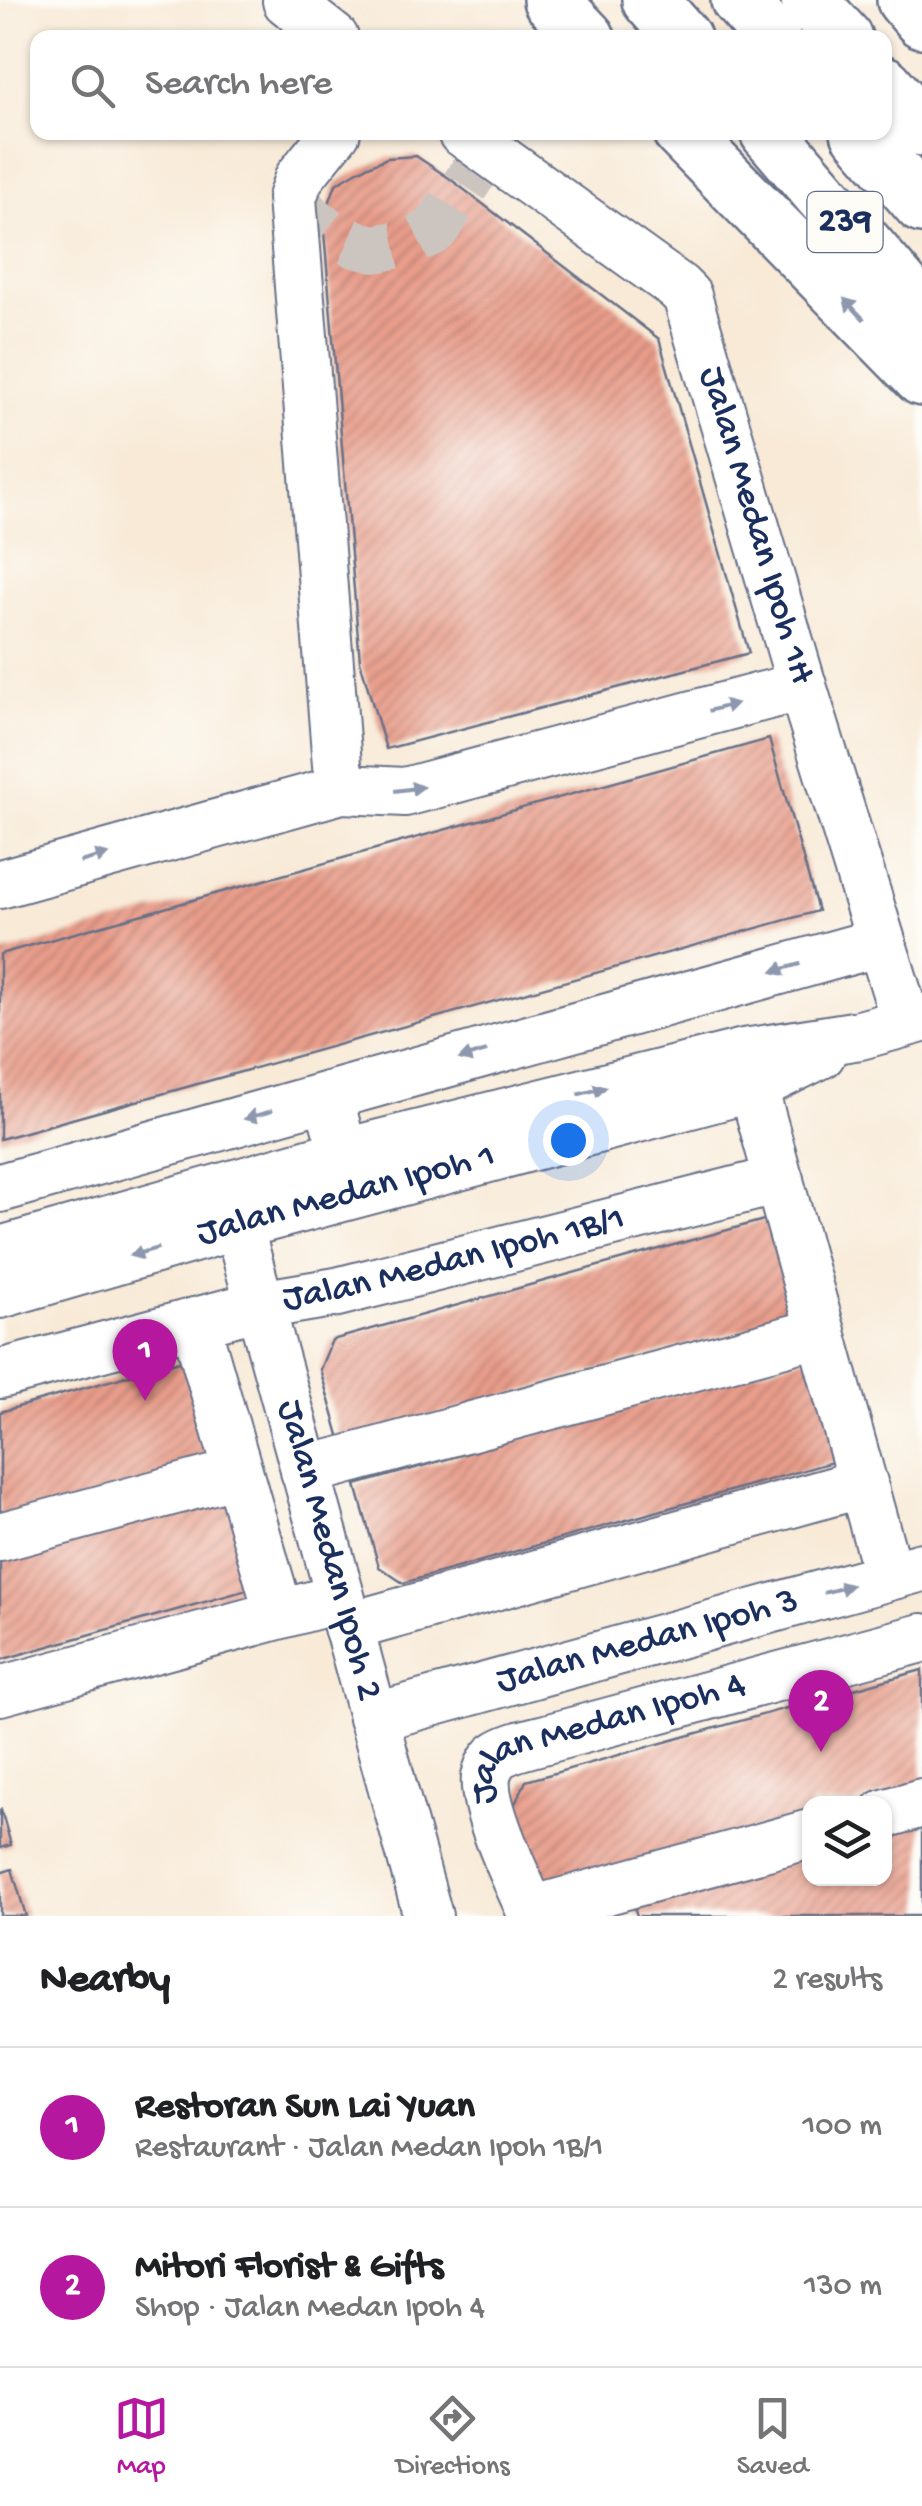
<!DOCTYPE html>
<meta charset="utf-8">
<style>
:root{--surface:#fff;--page:#f6f6f6;--text:#202124;--muted:#757577;--line:#e0e0e0;--accent:#b5179e}
body{margin:0;font-family:"Gochi Hand",sans-serif;background:var(--page);color:var(--text)}
.controls{position:absolute;right:30px;bottom:30px;display:grid;overflow:hidden;border-radius:20px;box-shadow:0 2px 8px #0004}
.controls button{width:90px;height:90px;display:grid;place-items:center;padding:0;border:0;border-bottom:2px solid var(--line);background:var(--surface);color:var(--text);font:50px sans-serif}
.you{position:absolute;left:568px;top:1140px;width:35px;height:35px;margin:-25px;border:8px solid #fff;border-radius:50%;background:#1a73e8;box-shadow:0 0 0 15px #1a73e833}
.badge{display:grid;place-items:center;width:65px;height:65px;border-radius:50%;background:var(--accent);color:#fff;font-size:32px;font-weight:700}
.pin{position:absolute;translate:-50% -82px;filter:drop-shadow(0 2px 5px #0008)}
.pin::after{content:'';position:absolute;top:52px;width:35px;height:30px;background:inherit;clip-path:polygon(0 0,100% 0,50% 100%)}
.list{margin:0;padding:0;list-style:none}
h2{display:flex;justify-content:space-between;align-items:center;height:130px;margin:0;padding:0 40px;font-size:42px}
h2 small{font-size:32px;font-weight:400;color:var(--muted)}
.list li{display:grid;grid-template-columns:65px 1fr auto;gap:30px;align-items:center;box-sizing:border-box;height:160px;padding:0 40px;border-top:2px solid var(--line)}
.list b{display:block;font-size:38px;white-space:nowrap}
.list p{margin:0;font-size:32px;white-space:nowrap;color:var(--muted)}
.list em{font-size:32px;font-style:normal;color:var(--muted)}
.icon{flex:none;width:55px;height:55px;fill:none;stroke:currentColor;stroke-width:2;stroke-linecap:round;stroke-linejoin:round}
.map{position:relative;flex:none;width:922px;height:1916px;overflow:hidden}
.search{position:absolute;background:var(--surface);box-shadow:0 2px 8px #0004;left:30px;right:30px;top:30px;height:110px;display:flex;align-items:center;gap:25px;box-sizing:border-box;padding:0 35px;border-radius:20px;color:var(--muted);font-size:38px}
.sheet{height:450px;background:var(--surface)}
nav{display:flex;justify-content:space-around;align-items:center;box-sizing:border-box;height:140px;border-top:2px solid var(--line);background:var(--surface);font-size:28px;color:var(--muted)}
nav a{display:grid;justify-items:center;gap:5px}
nav .on{color:var(--accent)}
.map>svg:first-child{display:block}
.building{fill:url(#building-hatch)}
.lines{fill:none;stroke-linecap:round;stroke-linejoin:round}
.minor-tunnel{stroke:#ccc5bf;stroke-width:48;stroke-dasharray:48 24;stroke-linecap:butt}
.minor-casing{stroke:#687088;stroke-width:52}
.major-casing{stroke:#687088;stroke-width:60}
.highway-casing{stroke:#687088;stroke-width:60}
.minor{stroke:#fff;stroke-width:48}
.major{stroke:#fff;stroke-width:55}
.highway{stroke:#fff;stroke-width:55}
.oneway{fill:#8d97ae}
.labels{text-anchor:middle;dominant-baseline:central;stroke-width:9;stroke-linejoin:round;paint-order:stroke}
.shield{fill:#fdfcf7;stroke:#5f6c8c;stroke-width:2.5}
.shield-label{font-size:35px;font-weight:bold;fill:#1b2f5e}
.street-label{font-size:38px;fill:#1b2f5e;stroke:#fdfcf7}
</style>
<div class="map">
<svg width="922" height="1916" viewBox="0 0 922 1916">
<defs>
<pattern id="building-hatch" width="6" height="6" patternUnits="userSpaceOnUse" patternTransform="scale(2.5)"><rect width="6" height="6" fill="#e99d8a"/><path d="M-1 1l2-2M0 6l6-6M5 7l2-2" fill="none" stroke="#bc8074"/></pattern>
</defs>
<rect width="100%" height="100%" fill="#fdfcf7"/>
<filter id="ink" filterUnits="userSpaceOnUse"><feTurbulence type="fractalNoise" baseFrequency=".01" numOctaves="2"/><feDisplacementMap in="SourceGraphic" scale="20" xChannelSelector="R" yChannelSelector="G"/><feConvolveMatrix kernelMatrix="1 2 1 2 8 2 1 2 1" color-interpolation-filters="sRGB"/></filter>
<filter id="wash" filterUnits="userSpaceOnUse"><feTurbulence type="fractalNoise" baseFrequency=".0048" numOctaves="4" result="noise"/><feDisplacementMap in="SourceGraphic" scale="40" xChannelSelector="R" yChannelSelector="G"/><feGaussianBlur stdDeviation="2.25" result="paint"/><feColorMatrix in="noise" values="0 0 0 0 0 0 0 0 0 0 0 0 0 0 0 0 0 1.4 0 .05"/><feComposite in="paint" operator="in"/></filter>
<g filter="url(#wash)">
<rect width="100%" height="100%" fill="#f8ead7"/>
<g id="blocks">
<g class="building">
<polygon points="416,156 449,178 659,339 749,653 386,749 360,661 323,220 336,184 359,170 387,158"/>
<polygon points="769,739 818,911 0,1139 0,954"/>
<polygon points="778,1216 805,1312 341,1442 320,1369 332,1340"/>
<polygon points="813,1355 843,1459 403,1583 379,1567 356,1485"/>
<polygon points="190,1358 214,1442 206,1467 0,1524 0,1412"/>
<polygon points="229,1500 254,1588 0,1660 0,1551"/>
<polygon points="922,1670 922,1784 851,1804 810,1804 810,1815 535,1892 512,1810 526,1781"/>
<polygon points="1,1810 11,1845 0,1848 0,1811"/>
<polygon points="922,1818 922,1916 637,1916 631,1896 810,1848 810,1878 884,1878 884,1828"/>
<polygon points="12,1869 26,1916 0,1916 0,1873"/>
</g>
</g>
</g>
<g filter="url(#ink)">
<use href="#blocks" fill-opacity="0" stroke="#687088" stroke-width="2.5"/>
<g class="lines">
<polyline class="minor-tunnel" points="292,198 313,220 329,232 358,245 375,249 410,242 435,230 488,151"/>
<defs>
<g id="minor">
<polyline points="287,1 334,38"/>
<polyline points="336,132 299,178 292,198 337,765 342,789"/>
<path id="s1" d="M462,132L678,287L687,296L802,686L906,1022"/>
<polyline points="0,884 342,789 405,792 802,686"/>
<polyline points="745,1058 888,1575"/>
<polyline points="328,1096 880,942"/>
<polyline points="0,1188 328,1096 336,1126"/>
<path id="s2" d="M230,1196L428,1916"/>
<polyline points="0,1251 344,1153 744,1053 860,1035 922,1018"/>
<path id="s3" d="M0,1294L238,1225L754,1087L821,1054"/>
<polyline points="195,1322 279,1614"/>
<path id="s4" d="M0,1374L260,1305L337,1292L779,1180"/>
<polyline points="305,1471 821,1332"/>
<polyline points="0,1537 238,1473"/>
<polyline points="348,1627 863,1483"/>
<polyline points="0,1691 340,1598"/>
<path id="s5" d="M373,1718L922,1567"/>
<polyline points="884,1814 922,1803"/>
<polyline points="531,1911 810,1834"/>
<path id="s6" d="M537,1916L531,1911C518,1881 482,1808 486,1777C487,1770 491,1761 497,1756C510,1746 541,1741 557,1736L922,1638"/>
</g>
<g id="major">
<polyline points="551,0 587,38"/>
<polyline points="650,0 683,38"/>
<polyline points="905,0 922,20"/>
<polyline points="681,132 922,378"/>
<polyline points="768,132 922,311"/>
</g>
<g id="highway">
<polyline points="739,0 773,38"/>
<polyline points="809,0 844,38"/>
<polyline points="884,84 922,128"/>
<polyline points="859,132 922,205"/>
</g>
</defs>
<use href="#minor" class="minor-casing"/>
<use href="#major" class="major-casing"/>
<use href="#highway" class="highway-casing"/>
<use href="#minor" class="minor"/>
<use href="#major" class="major"/>
<use href="#highway" class="highway"/>
</g>
<defs><path id="oneway-solid" d="M-6-.8H1V-3.2L6.5 0L1 3.2V.8H-6Z" transform="scale(2.5)"/></defs>
<g class="oneway">
<use href="#oneway-solid" transform="translate(854 309) rotate(-134)"/>
<use href="#oneway-solid" transform="translate(723 707) rotate(-15)"/>
<use href="#oneway-solid" transform="translate(409 789) rotate(-8)"/>
<use href="#oneway-solid" transform="translate(94 858) rotate(-16)"/>
<use href="#oneway-solid" transform="translate(786 968) rotate(164)"/>
<use href="#oneway-solid" transform="translate(473 1055) rotate(164)"/>
<use href="#oneway-solid" transform="translate(592 1091) rotate(-14)"/>
<use href="#oneway-solid" transform="translate(258 1115) rotate(164)"/>
<use href="#oneway-solid" transform="translate(144 1252) rotate(164)"/>
<use href="#oneway-solid" transform="translate(838 1589) rotate(-15)"/>
</g>
</g>
<g class="labels">
<rect class="shield" x="807.5" y="192" width="75" height="60" rx="8"/>
<g class="shield-label">
<text x="845" y="222">239</text>
</g>
<g class="street-label">
<text stroke="none"><textPath href="#s1" startOffset="518">Jalan Medan Ipoh 1H</textPath></text>
<text stroke="none"><textPath href="#s3" startOffset="360">Jalan Medan Ipoh 1</textPath></text>
<text stroke="none"><textPath href="#s4" startOffset="468">Jalan Medan Ipoh 1B/1</textPath></text>
<text stroke="none"><textPath href="#s2" startOffset="368">Jalan Medan Ipoh 2</textPath></text>
<text stroke="none"><textPath href="#s5" startOffset="285">Jalan Medan Ipoh 3</textPath></text>
<text stroke="none"><textPath href="#s6" startOffset="278">Jalan Medan Ipoh 4</textPath></text>
</g>
</g>
</svg>
<div class="controls">
<button><svg class="icon" aria-label="layers" viewBox="0 0 24 24"><path d="M12 4l9 5-9 5-9-5zM3 14l9 5 9-5"/></svg></button>
</div>
<div class="you"></div>
<div class="pin badge" style="left:145px;top:1401px">1</div>
<div class="pin badge" style="left:821px;top:1752px">2</div>
<div class="search"><svg class="icon" aria-label="search" viewBox="0 0 24 24"><circle cx="10" cy="10" r="6"/><path d="M15 15l6 6"/></svg>Search here</div>
</div>
<section class="sheet">
<h2>Nearby<small>2 results</small></h2>
<ul class="list">
<li><span class="badge">1</span><div><b>Restoran Sun Lai Yuan</b><p>Restaurant · Jalan Medan Ipoh 1B/1</p></div><em>100 m</em></li>
<li><span class="badge">2</span><div><b>Mitori Florist &amp; Gifts</b><p>Shop · Jalan Medan Ipoh 4</p></div><em>130 m</em></li>
</ul>
</section>
<nav>
<a class="on"><svg class="icon" aria-label="map" viewBox="0 0 24 24"><path d="M3 6l6-2 6 2 6-2v14l-6 2-6-2-6 2zM9 4v14M15 6v14"/></svg>Map</a>
<a><svg class="icon" aria-label="directions" viewBox="0 0 24 24"><path d="M12 3l9 9-9 9-9-9zM9 14v-3h6M13 9l2 2-2 2"/></svg>Directions</a>
<a><svg class="icon" aria-label="saved" viewBox="0 0 24 24"><path d="M7 4h10v16l-5-4-5 4z"/></svg>Saved</a>
</nav>
